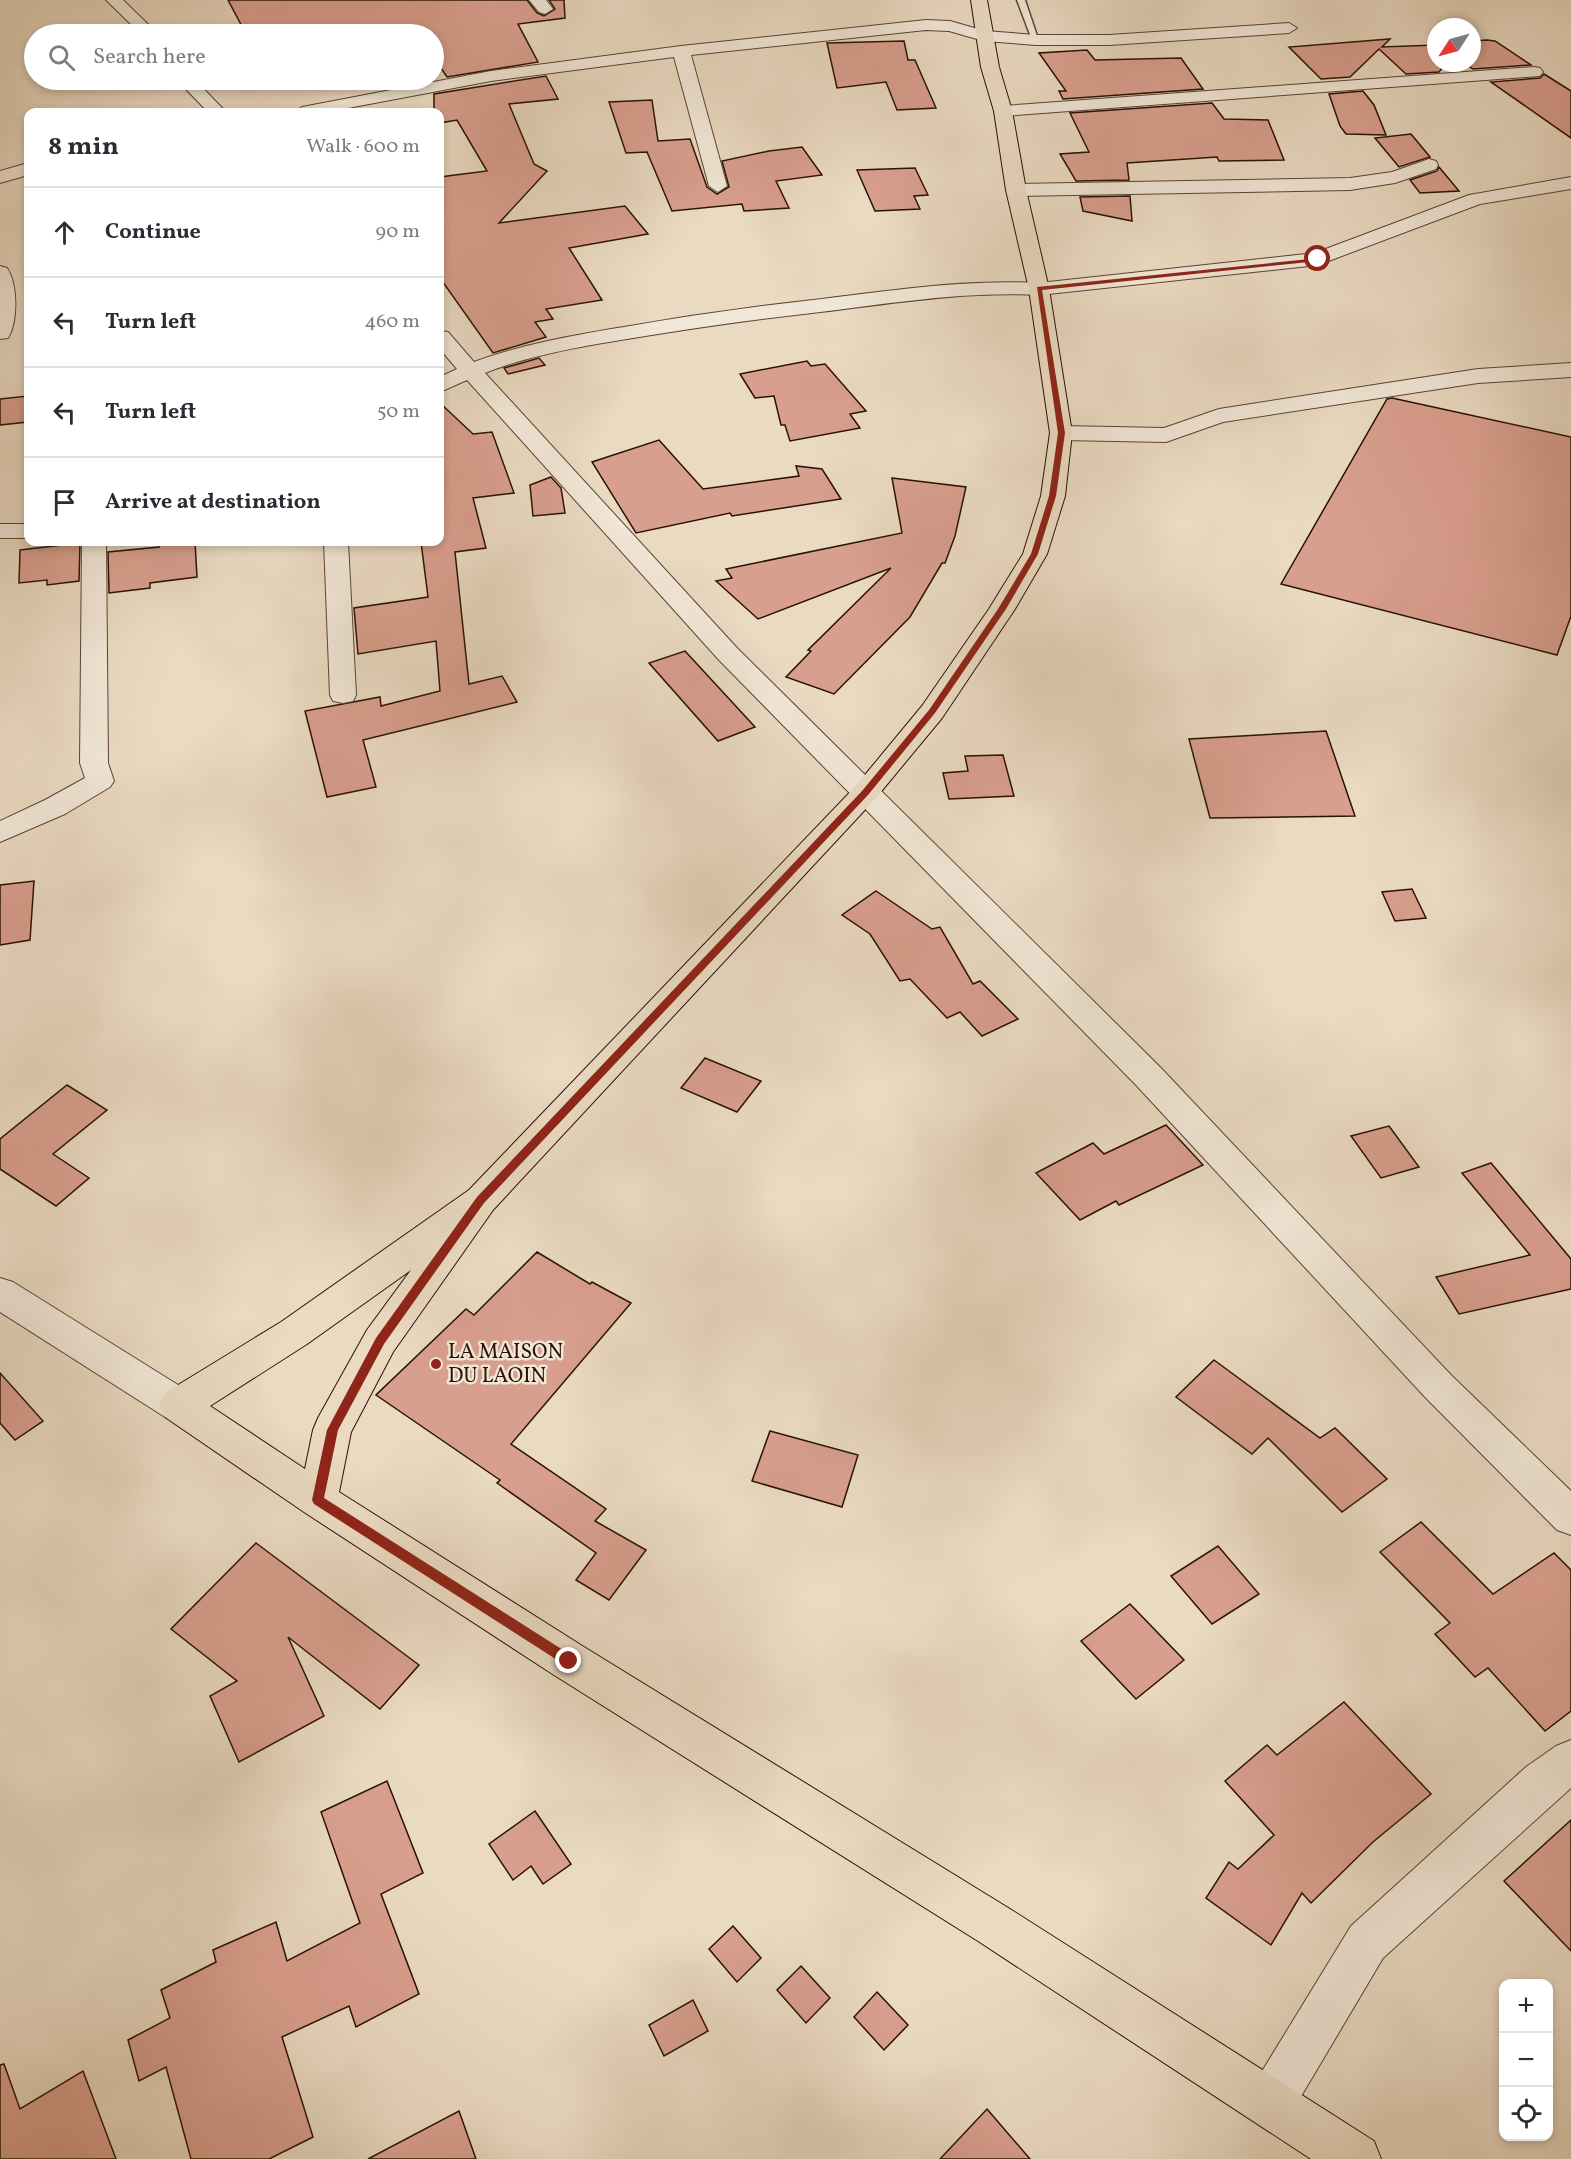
<!DOCTYPE html>
<meta charset="utf-8">
<style>
:root{--surface:#fff;--page:#f2f2f3;--text:#2b2b33;--muted:#7c7c81;--line:#e1e1e2}
body{margin:0;font-family:Vollkorn,serif;background:var(--page);color:var(--text)}
.controls{position:absolute;right:18px;bottom:18px;display:grid;overflow:hidden;border-radius:12px;box-shadow:0 3px 9px #0003}
.controls button{width:54px;height:54px;display:grid;place-items:center;padding:0;border:0;border-bottom:2px solid var(--line);background:var(--surface);color:var(--text);font:30px sans-serif}
.compass{position:absolute;left:1427px;top:18px;width:54px;height:54px;border-radius:50%;background:var(--surface);box-shadow:0 3px 9px #0003;rotate:234deg}
.stop{position:absolute;width:18px;height:18px;margin:-14px;border:4px solid #8f2418;border-radius:50%;background:#fff}
.stop.end{background:#8f2418;border-color:#fff;box-shadow:0 2px 6px #0008}
.list{margin:0;padding:0;list-style:none}
h2{display:flex;justify-content:space-between;align-items:center;height:78px;margin:0;padding:0 24px;font-size:26px}
h2 small{font-size:20px;font-weight:400;color:var(--muted)}
.list li{display:grid;grid-template-columns:39px 1fr auto;gap:18px;align-items:center;box-sizing:border-box;height:90px;padding:0 24px;border-top:2px solid var(--line)}
.list b{display:block;font-size:22px;white-space:nowrap}
.list em{font-size:20px;font-style:normal;color:var(--muted)}
.icon{flex:none;width:33px;height:33px;fill:none;stroke:currentColor;stroke-width:2;stroke-linecap:round;stroke-linejoin:round}
.map{position:relative;flex:none;width:1571px;height:2159px;overflow:hidden}
.search{position:absolute;background:var(--surface);box-shadow:0 3px 9px #0003;left:24px;top:24px;width:420px;height:66px;display:flex;align-items:center;gap:15px;box-sizing:border-box;padding:0 21px;border-radius:33px;color:var(--muted);font-size:22px}
.panel{position:absolute;background:var(--surface);box-shadow:0 3px 9px #0003;left:24px;top:108px;width:420px;height:438px;border-radius:12px}
.map>svg:first-child{display:block}
.building{fill:#d99f8e;stroke:#291202;stroke-width:1.5}
.lines{fill:none;stroke-linecap:round;stroke-linejoin:round}
.service-casing{stroke:#594432;stroke-width:3}
.minor-casing{stroke:#594432;stroke-width:2}
.tertiary-casing{stroke:#594432;stroke-width:2}
.primary-casing{stroke:#291202;stroke-width:2}
.service{fill:#f1e7d7;fill-rule:evenodd}
.minor{fill:#f1e7d7;fill-rule:evenodd}
.tertiary{fill:#f1e7d7;fill-rule:evenodd}
.primary{fill:#eadac2;fill-rule:evenodd}
.route{fill:#8f2418}
.poi-dot{fill:#8f2418;stroke:#f1e7d7;stroke-width:2}
.labels{text-anchor:middle;dominant-baseline:central;stroke-width:5;stroke-linejoin:round;paint-order:stroke}
.poi-label{font-size:21px;fill:#291202;stroke:#f1e7d7;text-anchor:start}
</style>
<div class="map">
<svg width="1571" height="2159" viewBox="0 0 1571 2159">
<rect width="100%" height="100%" fill="#eadac2"/>
<filter id="stains"><feTurbulence type="fractalNoise" baseFrequency=".00333" numOctaves="4"/><feColorMatrix values="0 0 0 0 .2 0 0 0 0 .09 0 0 0 0 .02 0 0 0 .5 -.17"/></filter>
<radialGradient id="worn" r=".72"><stop offset=".6" stop-color="#630" stop-opacity="0"/><stop offset="1" stop-color="#630" stop-opacity=".3"/></radialGradient>
<g class="building">
<polygon points="228,0 527,0 537,13 544,16 555,9 549,0 564,0 565,18 518,24 538,62 447,77 434,58 434,34 418,34 416,32 381,34 246,34"/>
<polygon points="1390,39 1382,47 1436,45 1436,63 1446,63 1439,72 1406,74 1379,49 1350,77 1321,79 1289,47"/>
<polygon points="1487,40 1495,41 1531,65 1473,69 1464,63 1472,63 1472,41"/>
<polygon points="904,41 908,60 915,60 936,108 897,110 886,82 837,88 827,43"/>
<polygon points="1087,50 1095,60 1181,58 1203,89 1063,99 1059,91 1066,91 1039,53"/>
<polygon points="1544,74 1571,91 1571,138 1491,82 1540,78"/>
<polygon points="546,76 558,99 509,104 534,164 547,171 499,223 625,206 648,234 569,248 602,300 546,309 553,319 535,322 546,337 493,353 440,278 440,177 487,171 457,120 440,123 440,112 434,112 434,94"/>
<polygon points="351,80 385,80 387,83 355,87"/>
<polygon points="1363,91 1374,105 1386,135 1346,134 1340,126 1329,94"/>
<polygon points="652,100 658,141 690,139 707,187 717,194 729,187 722,161 769,151 802,147 822,175 776,181 789,208 744,211 742,204 672,211 647,152 626,153 609,102"/>
<polygon points="1212,103 1224,119 1268,120 1284,160 1219,161 1217,157 1127,163 1129,180 1076,181 1060,154 1089,152 1070,113"/>
<polygon points="1411,134 1430,157 1399,167 1375,138"/>
<polygon points="1439,167 1459,191 1420,193 1410,180 1437,171"/>
<polygon points="915,168 928,195 914,196 920,209 875,211 857,170"/>
<polygon points="1130,196 1132,221 1083,211 1080,197"/>
<polygon points="539,358 545,365 508,374 504,368"/>
<polygon points="807,361 811,366 825,364 866,411 850,414 860,428 790,441 785,425 781,425 774,396 755,398 740,374"/>
<polygon points="28,396 28,422 0,425 0,399"/>
<polygon points="1392,398 1571,437 1571,616 1557,655 1281,584 1387,399"/>
<polygon points="440,403 473,434 492,432 514,493 473,498 486,548 455,552 469,684 502,676 517,702 363,740 376,787 327,797 305,711 380,697 381,706 440,691 436,641 358,654 354,608 428,597 421,542 440,542"/>
<polygon points="659,440 703,489 799,476 796,466 822,469 841,499 732,516 730,513 636,533 592,462"/>
<polygon points="551,477 561,488 565,513 533,516 530,485"/>
<polygon points="892,478 966,487 955,536 945,563 942,563 910,617 834,694 786,677 811,651 808,650 891,568 758,619 716,581 732,578 726,569 902,533"/>
<polygon points="159,542 195,542 197,577 150,583 150,588 109,593 108,552 159,547"/>
<polygon points="80,543 79,581 47,585 47,580 19,583 20,550"/>
<polygon points="685,651 755,727 718,741 649,663"/>
<polygon points="1326,731 1355,816 1210,818 1189,739"/>
<polygon points="1003,755 1014,796 949,799 943,773 968,771 965,756"/>
<polygon points="34,881 30,940 0,945 0,885"/>
<polygon points="1412,889 1426,918 1395,921 1382,892"/>
<polygon points="876,891 932,929 940,927 973,984 980,981 1018,1019 982,1036 960,1012 947,1018 910,979 900,981 870,934 842,915"/>
<polygon points="705,1058 761,1081 737,1112 681,1088"/>
<polygon points="67,1085 107,1110 53,1154 89,1178 56,1206 0,1169 0,1139"/>
<polygon points="1166,1125 1203,1165 1119,1205 1116,1201 1080,1220 1036,1173 1093,1143 1104,1154"/>
<polygon points="1389,1126 1419,1167 1381,1178 1351,1136"/>
<polygon points="1491,1163 1571,1259 1571,1289 1459,1314 1436,1277 1530,1255 1462,1173"/>
<polygon points="537,1252 590,1284 592,1282 631,1303 511,1444 606,1509 595,1521 646,1550 609,1600 576,1580 596,1553 497,1483 500,1480 376,1395 466,1309 474,1315"/>
<polygon points="1214,1360 1320,1438 1335,1428 1387,1479 1342,1512 1268,1438 1252,1454 1176,1397"/>
<polygon points="0,1373 43,1421 15,1440 0,1423"/>
<polygon points="770,1431 858,1455 842,1507 752,1481"/>
<polygon points="1421,1522 1493,1594 1554,1553 1571,1570 1571,1711 1545,1731 1488,1668 1475,1677 1435,1634 1450,1623 1380,1552"/>
<polygon points="256,1543 419,1665 380,1709 288,1637 324,1716 239,1762 210,1696 237,1681 171,1629"/>
<polygon points="1218,1546 1259,1594 1212,1624 1171,1576"/>
<polygon points="1130,1604 1184,1660 1136,1699 1081,1641"/>
<polygon points="1344,1702 1431,1794 1373,1842 1311,1903 1302,1893 1271,1945 1206,1898 1229,1862 1238,1869 1274,1835 1225,1781 1267,1745 1277,1755"/>
<polygon points="387,1781 423,1873 381,1894 419,1994 356,2027 349,2006 282,2037 313,2137 269,2159 191,2159 166,2067 139,2081 128,2040 170,2018 161,1990 216,1962 213,1950 276,1922 287,1961 360,1923 321,1812"/>
<polygon points="535,1811 571,1864 543,1884 531,1866 513,1880 489,1844"/>
<polygon points="1571,1820 1571,1951 1504,1881"/>
<polygon points="733,1926 761,1958 737,1982 709,1949"/>
<polygon points="801,1966 830,1998 806,2023 777,1990"/>
<polygon points="877,1992 908,2025 884,2050 854,2017"/>
<polygon points="693,2000 708,2031 664,2056 649,2025"/>
<polygon points="4,2064 20,2109 83,2071 116,2159 0,2159 0,2065"/>
<polygon points="987,2109 1030,2159 940,2159"/>
<polygon points="459,2111 476,2159 368,2159"/>
</g>
<g class="lines">
<defs>
<polygon id="service" points="1017,0 1025,0 1039,42 1032,40"/>
<g id="minor">
<polygon points="106,0 123,0 158,34 141,34"/>
<polygon points="529,0 546,0 553,9 545,14 539,12"/>
<polygon points="926,20 950,21 985,31 1036,35 1109,35 1289,23 1297,28 1289,33 1109,45 1036,45 984,41 949,31 926,30 691,55 727,186 718,192 709,186 674,57 491,81 327,112 293,112 302,107 491,71 681,46"/>
<polygon points="1534,67 1540,68 1543,72 1540,76 1003,116 994,111 1003,106"/>
<polygon points="177,80 195,80 226,112 208,112"/>
<polygon points="1429,159 1436,161 1438,165 1436,169 1395,183 1350,190 1016,196 1006,190 1016,184 1350,178 1392,172"/>
<polygon points="28,163 28,175 0,183 0,171"/>
<path d="M1571,177V189L1480,204L1318,265L1039,295C963,291 887,304 812,313C750,320 688,329 627,339C579,347 530,355 485,373L737,648L1160,1067L1451,1375L1571,1491V1535L1557,1530L1425,1397L1136,1085L719,660L467,380L440,392V377L457,369L440,349V331L448,332L474,362C523,344 574,335 624,327C687,316 750,307 813,300C888,291 964,279 1039,283L1315,253L1469,195Z"/>
<path d="M0,266L7,268C18,284 18,322 8,338L0,339Z"/>
<polygon points="1571,363 1571,377 1478,383 1223,422 1166,442 1061,440 1053,438 1050,433 1053,428 1061,426 1164,428 1219,409 1478,369"/>
<rect x="0" y="524" width="28" height="14"/>
<polygon points="82,542 106,542 108,763 114,781 110,787 65,814 0,842 0,821 45,800 85,778 80,763"/>
<polygon points="324,542 348,542 356,695 353,701 343,703 333,701 330,695"/>
<polygon points="1571,1740 1571,1788 1383,1958 1287,2120 1270,2128 1253,2120 1245,2103 1253,2086 1351,1926 1526,1767 1556,1746"/>
</g>
<polygon id="tertiary" points="0,1278 13,1282 191,1393 197,1405 191,1417 178,1421 165,1417 0,1312"/>
<path id="primary" d="M971,0H987L999,67L1012,111L1026,190L1049,289L1072,433L1065,496L1047,554L1015,609L942,718L875,799L493,1210L393,1352L351,1432L339,1492L584,1647L1010,1909L1374,2141L1381,2159H1311L978,1941L554,1675L304,1512L165,1417L159,1405L165,1393L281,1322L469,1190L855,787L922,706L989,609L1023,554L1041,496L1050,433L1029,289L1006,190L994,111L981,67ZM411,1270L367,1330L318,1418L313,1430L305,1469L210,1406L307,1344Z"/>
</defs>
<use href="#service" class="service-casing"/>
<use href="#minor" class="minor-casing"/>
<use href="#tertiary" class="tertiary-casing"/>
<use href="#primary" class="primary-casing"/>
<use href="#service" class="service"/>
<use href="#minor" class="minor"/>
<use href="#tertiary" class="tertiary"/>
<use href="#primary" class="primary"/>
</g>
<polygon class="route" points="1320,258 1318,261 1042,290 1065,433 1056,496 1038,554 1006,609 935,713 868,795 484,1203 384,1344 338,1430 324,1498 574,1657 574,1665 565,1665 314,1504 312,1500 327,1430 376,1338 477,1197 862,791 929,710 998,609 1031,554 1049,496 1058,433 1037,287"/>
<circle class="poi-dot" cx="436" cy="1364" r="6"/>
<g class="labels">
<g class="poi-label">
<text x="448" y="1352">LA MAISON<tspan x="448" dy="24">DU LAOIN</tspan></text>
</g>
</g>
<rect width="100%" height="100%" filter="url(#stains)"/>
<rect width="100%" height="100%" fill="url(#worn)"/>
</svg>
<div class="controls">
<button>+</button>
<button>−</button>
<button><svg class="icon" aria-label="locate" viewBox="0 0 24 24"><circle cx="12" cy="12" r="6"/><path d="M12 2v4M12 18v4M2 12h4M18 12h4"/></svg></button>
</div>
<svg class="compass" viewBox="-18 -18 36 36"><path d="M0-13l5 13h-10z" fill="#e53935"/><path d="M0 13l5-13h-10z" fill="#7c7c81"/></svg>
<div class="stop" style="left:1318px;top:259px"></div>
<div class="stop end" style="left:569px;top:1661px"></div>
<div class="search"><svg class="icon" aria-label="search" viewBox="0 0 24 24"><circle cx="10" cy="10" r="6"/><path d="M15 15l6 6"/></svg>Search here</div>
<section class="panel">
<h2>8 min<small>Walk · 600 m</small></h2>
<ul class="list">
<li><svg class="icon" aria-label="ahead" viewBox="0 0 24 24"><path d="M12 20V5M6 11l6-6 6 6"/></svg><div><b>Continue</b></div><em>90 m</em></li>
<li><svg class="icon" aria-label="left" viewBox="0 0 24 24"><path d="M17 20v-9H6M10 6l-5 5 5 5"/></svg><div><b>Turn left</b></div><em>460 m</em></li>
<li><svg class="icon" aria-label="left" viewBox="0 0 24 24"><path d="M17 20v-9H6M10 6l-5 5 5 5"/></svg><div><b>Turn left</b></div><em>50 m</em></li>
<li><svg class="icon" aria-label="arrive" viewBox="0 0 24 24"><path d="M6 21V4h12l-3 4 3 4H6"/></svg><div><b>Arrive at destination</b></div></li>
</ul>
</section>
</div>
